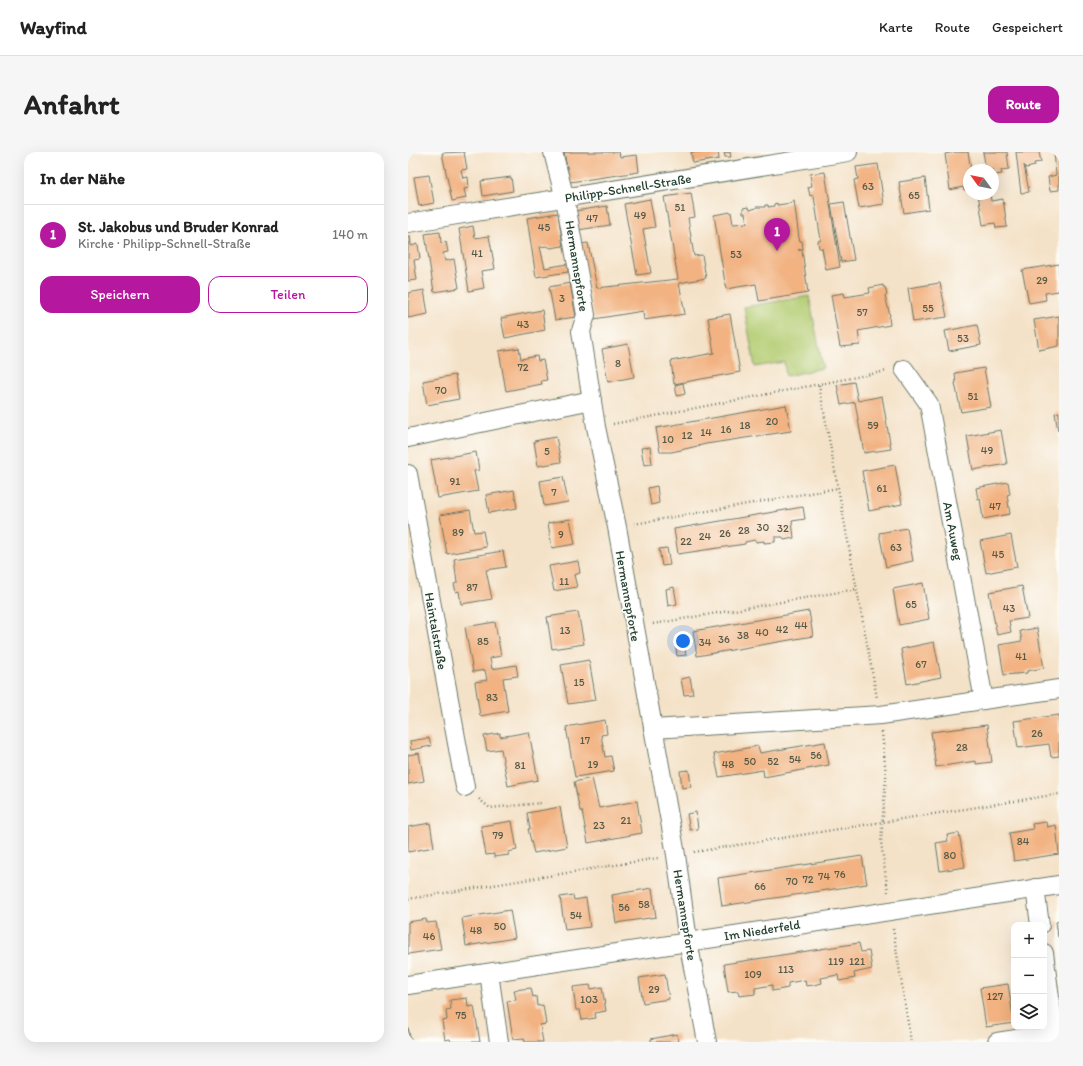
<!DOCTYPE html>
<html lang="de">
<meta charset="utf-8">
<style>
:root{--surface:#fff;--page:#f6f6f6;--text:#222;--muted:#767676;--line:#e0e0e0;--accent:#b5179e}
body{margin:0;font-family:Itim,sans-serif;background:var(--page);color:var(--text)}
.controls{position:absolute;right:12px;bottom:12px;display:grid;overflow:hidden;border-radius:8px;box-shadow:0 4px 16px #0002}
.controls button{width:36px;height:36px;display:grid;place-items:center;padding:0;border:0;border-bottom:1px solid var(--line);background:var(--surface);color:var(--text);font:20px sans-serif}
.compass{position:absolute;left:555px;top:12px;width:36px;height:36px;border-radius:50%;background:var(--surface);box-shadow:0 4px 16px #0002;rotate:303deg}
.you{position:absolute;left:275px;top:489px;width:14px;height:14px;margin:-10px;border:3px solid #fff;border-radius:50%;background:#1a73e8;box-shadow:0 0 0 6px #1a73e833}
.badge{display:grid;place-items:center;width:26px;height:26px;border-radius:50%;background:var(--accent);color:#fff;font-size:13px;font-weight:700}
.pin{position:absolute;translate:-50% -33px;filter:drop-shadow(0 1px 2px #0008)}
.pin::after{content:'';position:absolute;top:21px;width:14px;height:12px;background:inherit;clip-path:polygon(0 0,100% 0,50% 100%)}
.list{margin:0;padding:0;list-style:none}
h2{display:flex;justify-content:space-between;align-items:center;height:52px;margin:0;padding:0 16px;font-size:17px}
h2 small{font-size:13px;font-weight:400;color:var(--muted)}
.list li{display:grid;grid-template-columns:26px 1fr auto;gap:12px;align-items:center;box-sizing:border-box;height:60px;padding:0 16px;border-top:1px solid var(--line)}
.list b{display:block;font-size:15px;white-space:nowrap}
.list p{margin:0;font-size:13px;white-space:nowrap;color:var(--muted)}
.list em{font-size:13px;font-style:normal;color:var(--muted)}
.actions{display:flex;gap:8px;padding:12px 16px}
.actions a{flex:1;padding:9px 0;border:1px solid var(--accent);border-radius:12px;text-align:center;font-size:14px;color:var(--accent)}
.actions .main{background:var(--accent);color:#fff}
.icon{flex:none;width:22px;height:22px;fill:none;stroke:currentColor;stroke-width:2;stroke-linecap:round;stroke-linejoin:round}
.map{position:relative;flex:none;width:651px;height:890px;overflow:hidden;border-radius:12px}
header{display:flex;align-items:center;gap:24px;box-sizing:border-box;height:56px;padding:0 20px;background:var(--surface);border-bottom:1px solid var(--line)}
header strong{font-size:19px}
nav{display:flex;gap:22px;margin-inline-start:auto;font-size:14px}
.intro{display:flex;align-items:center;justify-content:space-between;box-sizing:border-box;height:96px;padding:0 24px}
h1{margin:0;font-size:28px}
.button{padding:10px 18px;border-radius:12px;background:var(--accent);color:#fff;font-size:14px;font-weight:700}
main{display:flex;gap:24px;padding:0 24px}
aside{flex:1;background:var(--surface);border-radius:12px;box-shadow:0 4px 16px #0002}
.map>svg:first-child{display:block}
.green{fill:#b3cc71;stroke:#698452}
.building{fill:#f2b281}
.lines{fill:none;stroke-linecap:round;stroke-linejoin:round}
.minor-casing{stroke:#6a7768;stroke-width:20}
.path{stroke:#6a7768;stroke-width:2.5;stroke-dasharray:1 3;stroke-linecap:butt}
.minor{stroke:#fff;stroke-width:18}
.labels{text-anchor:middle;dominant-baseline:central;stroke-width:3.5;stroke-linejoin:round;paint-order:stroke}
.number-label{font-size:11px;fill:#545a47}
.street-label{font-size:13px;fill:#1f3d34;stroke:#fdfcf7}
</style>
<header>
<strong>Wayfind</strong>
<nav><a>Karte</a><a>Route</a><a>Gespeichert</a></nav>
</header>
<div class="intro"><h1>Anfahrt</h1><a class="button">Route</a></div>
<main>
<aside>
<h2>In der Nähe<small></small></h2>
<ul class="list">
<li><span class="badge">1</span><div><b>St. Jakobus und Bruder Konrad</b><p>Kirche · Philipp-Schnell-Straße</p></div><em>140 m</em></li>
</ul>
<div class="actions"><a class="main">Speichern</a><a>Teilen</a></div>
</aside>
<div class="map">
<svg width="651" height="890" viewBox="0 0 651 890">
<rect width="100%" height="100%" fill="#fdfcf7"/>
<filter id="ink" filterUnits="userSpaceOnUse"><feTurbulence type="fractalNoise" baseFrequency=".025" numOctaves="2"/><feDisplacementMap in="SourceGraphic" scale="8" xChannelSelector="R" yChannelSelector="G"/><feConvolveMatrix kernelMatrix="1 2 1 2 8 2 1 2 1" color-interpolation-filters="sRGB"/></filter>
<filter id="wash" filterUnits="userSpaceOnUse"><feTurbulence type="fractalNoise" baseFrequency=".012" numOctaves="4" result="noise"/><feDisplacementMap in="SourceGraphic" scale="16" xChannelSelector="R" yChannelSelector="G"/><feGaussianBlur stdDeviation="0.9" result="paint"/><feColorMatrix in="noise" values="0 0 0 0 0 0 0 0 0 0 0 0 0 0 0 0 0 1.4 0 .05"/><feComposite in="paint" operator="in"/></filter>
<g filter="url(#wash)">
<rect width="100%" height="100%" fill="#f4e2c8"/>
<polygon class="green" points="401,144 415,216 378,224 376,210 347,215 336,155"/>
<g id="blocks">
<g class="building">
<polygon points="56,0 59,17 53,18 55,26 60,25 61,36 56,37 58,46 44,49 34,1"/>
<polygon points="156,0 211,0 212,5 229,3 231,20 162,30"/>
<polygon points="283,0 310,0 311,7 285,11"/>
<polygon points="316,0 322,0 323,5 317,5"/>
<polygon points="547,0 560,0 563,18 561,18 561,37 556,38 555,35 542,38 537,2"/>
<polygon points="575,0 599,0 601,17 593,18 594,22 586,23 585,18 578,18"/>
<polygon points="608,0 631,0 633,10 626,11 627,14 618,16 616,13 621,40 613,41"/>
<polygon points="646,0 651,0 651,38 642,39 640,25 648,23"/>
<polygon points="470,12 476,52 451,56 446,28 450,27 448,15"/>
<polygon points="417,20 432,115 418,118 414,96 411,96 410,89 413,88 406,45 405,43 402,44 400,35 404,34 402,22"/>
<polygon points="21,23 26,51 11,54 6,25"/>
<polygon points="103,25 105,39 75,44 73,29"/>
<polygon points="517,26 521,57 496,61 491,30"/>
<polygon points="283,41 287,65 280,66 286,104 294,103 298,126 271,131 277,162 236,168 235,159 186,167 173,92 180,91 189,136 270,127 256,45"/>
<polygon points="570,42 582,42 583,49 595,47 599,75 588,76 587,71 575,73"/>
<polygon points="242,47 247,75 235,77 243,121 229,123 216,52"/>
<polygon points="386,48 391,86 392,89 394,89 395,97 390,98 394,98 400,141 351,149 348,132 318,137 306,63 323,60 325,72 339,71 337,61 335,61 335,56 340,55 342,58 348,56 348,55 357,55 357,53 360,53 360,55 366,54 366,52 369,51 369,53 384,51 384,49"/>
<polygon points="436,50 446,108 433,110 423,52"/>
<polygon points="199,54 202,73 170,78 167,59"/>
<polygon points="150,61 155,94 143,96 139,94 132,95 137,116 159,112 160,120 128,125 119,66"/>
<polygon points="65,74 67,86 81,84 87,117 73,119 76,136 61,139 51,77"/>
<polygon points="32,80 33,91 38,90 40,100 35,101 37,109 46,107 51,136 26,140 17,82"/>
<polygon points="2,84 3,94 10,92 12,107 6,108 9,128 0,129 0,85"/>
<polygon points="651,112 651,139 637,141 638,148 621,151 614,118"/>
<polygon points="162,131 168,165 147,168 141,135"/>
<polygon points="532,131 539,165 505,170 500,136"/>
<polygon points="475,133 475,135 477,135 479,143 477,143 482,164 481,165 482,173 450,179 452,193 432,195 423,143 436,141 437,145 462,141 461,136"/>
<polygon points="16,138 20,162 0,166 0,141"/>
<polygon points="134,158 137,178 97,186 93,166"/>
<polygon points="322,162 332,220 266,232 263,209 306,201 300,166"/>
<polygon points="651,164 651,194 631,198 626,168"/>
<polygon points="569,173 573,193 541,199 537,179"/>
<polygon points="220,192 226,225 200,230 194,197"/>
<polygon points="111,196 113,207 129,204 130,209 135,208 139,228 133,229 134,232 98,239 91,199"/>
<polygon points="576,216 583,255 553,260 547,231 548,231 547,221"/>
<polygon points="47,223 51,247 19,253 15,229"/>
<polygon points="446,230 450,249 474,244 483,297 456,301 447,250 433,253 429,233"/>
<polygon points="275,231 277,242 269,244 267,233"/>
<polygon points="378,253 383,279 298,292 264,300 252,300 248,276"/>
<polygon points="651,260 651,278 650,279 647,261"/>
<polygon points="593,278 599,312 565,318 559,284"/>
<polygon points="148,285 153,310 130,314 126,289"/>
<polygon points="242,295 244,312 236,313 233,296"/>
<polygon points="68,300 71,318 66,319 70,339 30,346 23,308"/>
<polygon points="487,313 494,352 461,359 454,319"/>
<polygon points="155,325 160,350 136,354 132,329"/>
<polygon points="600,330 602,342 599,343 602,362 575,367 572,346 570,347 568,336"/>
<polygon points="249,334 251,351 243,353 240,336"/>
<polygon points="106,338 109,356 81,361 78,343"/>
<polygon points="395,355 397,367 384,369 386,386 376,388 375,385 367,385 367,390 356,391 356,389 348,390 347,388 337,390 337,392 270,402 266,377"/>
<polygon points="62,358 66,380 75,379 78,395 39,402 32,363"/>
<polygon points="162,367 167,392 144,396 140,371"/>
<polygon points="499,376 505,409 478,415 471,381"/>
<polygon points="603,383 609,415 578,421 572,389"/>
<polygon points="259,396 262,413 254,414 251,397"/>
<polygon points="95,399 98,415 78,418 84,447 53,452 51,439 48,440 46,432 49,431 46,407"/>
<polygon points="170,409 172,421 166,423 169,435 146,439 141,414"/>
<polygon points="515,431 521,467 491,473 485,437"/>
<polygon points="614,434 620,466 601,469 603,480 589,483 581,440"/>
<polygon points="266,435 269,452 260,454 258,437"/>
<polygon points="401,459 405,484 289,504 285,479"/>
<polygon points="170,460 176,492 144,497 139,465"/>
<polygon points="87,470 93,504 82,506 84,517 108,513 110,524 95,526 100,559 72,564 67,530 79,528 77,518 65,520 57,475"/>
<polygon points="629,476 636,516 619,519 619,521 596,523 591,493 614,489 612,479"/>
<polygon points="275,486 278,503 269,504 267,487"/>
<polygon points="526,490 533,525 499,532 493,497"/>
<polygon points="181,508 188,548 160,552 153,513"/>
<polygon points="282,525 285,542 276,543 273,527"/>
<polygon points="651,563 651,604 643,605 641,592 610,596 606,569"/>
<polygon points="197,568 199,582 193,583 197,605 203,604 206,619 167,625 158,575"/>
<polygon points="579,573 584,610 568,612 568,609 528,615 523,580"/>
<polygon points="121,580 130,628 100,634 93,597 79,599 76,584 92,581 92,585"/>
<polygon points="21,586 23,594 3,598 2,589"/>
<polygon points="417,590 421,613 356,625 355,618 311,625 306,602 350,594 352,601"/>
<polygon points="11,601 16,629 0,632 0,603"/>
<polygon points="281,618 283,635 274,636 272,619"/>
<polygon points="184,626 191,656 229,649 234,681 180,691 174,659 172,659 166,630"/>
<polygon points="152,655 159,695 126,701 120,677 122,677 119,661"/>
<polygon points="288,660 290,677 282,678 279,662"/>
<polygon points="104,669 109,698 100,700 101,703 86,705 86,702 78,703 73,674"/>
<polygon points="638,670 639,675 648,673 651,702 606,709 601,681 625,677 624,672"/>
<polygon points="22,671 26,695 0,700 0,675"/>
<polygon points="551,681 557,715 532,719 528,691 540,689 539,683"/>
<polygon points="454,704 459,732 314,754 310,726"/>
<polygon points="244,736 248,765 208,771 204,743"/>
<polygon points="165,743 166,748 178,746 182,775 157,778 152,745"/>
<polygon points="102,758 107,786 58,794 54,766"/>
<polygon points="18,767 19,771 28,770 33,797 0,802 0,770"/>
<polygon points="651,769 651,785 650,785 648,770"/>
<polygon points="451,791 453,800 461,799 464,817 446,821 447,826 431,829 430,823 413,826 414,831 406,833 398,834 397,828 380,831 380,836 364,839 364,833 347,836 347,842 331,844 330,839 320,840 316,812"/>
<polygon points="257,822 261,847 235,851 231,826"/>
<polygon points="600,832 606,871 578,875 572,836"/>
<polygon points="182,833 183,837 194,835 198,859 187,861 188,866 174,868 172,858 168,858 165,835"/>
<polygon points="123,836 125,845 128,844 129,854 135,853 138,872 132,873 135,890 117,890 116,886 105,887 99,849 108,848 106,838"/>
<polygon points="59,846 60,855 66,854 72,890 43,890 42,887 37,888 34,869 39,868 38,858 43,857 42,848"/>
<polygon points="0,875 3,889 0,890"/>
<polygon points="269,882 271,890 243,890 243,887"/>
</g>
</g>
</g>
<g filter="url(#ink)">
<use href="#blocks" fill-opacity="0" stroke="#6a7768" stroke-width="1"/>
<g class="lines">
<defs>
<g id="minor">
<polyline points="145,0 157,47 178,163 173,179 188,275 209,375 268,703 280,789 299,890"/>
<polyline points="0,71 440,0"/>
<polyline points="496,217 521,252 576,548"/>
<polyline points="0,286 184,248"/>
<polyline points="0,322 57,635"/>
<polyline points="245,577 473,563 651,537"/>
<polyline points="627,736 632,773"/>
<polyline points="636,801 648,890"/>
<polyline points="81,821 91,890"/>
<polyline points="0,833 651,733"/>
<polyline points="589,890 647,881"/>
</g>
</defs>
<use href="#minor" class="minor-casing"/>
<g class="path">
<polyline points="411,233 469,546"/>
<polyline points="205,272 479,219"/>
<polyline points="226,372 430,336"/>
<polyline points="245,472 449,437"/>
<polyline points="474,580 478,624 473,690 480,740"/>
<polyline points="71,647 82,656 133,651"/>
<polyline points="286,700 651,642"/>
<polyline points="0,747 250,706"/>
<polyline points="485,777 503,890"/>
</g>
<use href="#minor" class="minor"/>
</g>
</g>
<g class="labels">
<g class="number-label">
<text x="460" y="34">63</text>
<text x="506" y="43">65</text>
<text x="272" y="55">51</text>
<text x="232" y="63">49</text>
<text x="184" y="66">47</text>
<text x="136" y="75">45</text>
<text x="69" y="101">41</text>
<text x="328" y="102">53</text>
<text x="634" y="128">29</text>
<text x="154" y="146">3</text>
<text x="520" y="156">55</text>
<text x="454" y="160">57</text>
<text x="115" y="172">43</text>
<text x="555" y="186">53</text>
<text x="210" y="211">8</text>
<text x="115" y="215">72</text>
<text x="33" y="238">70</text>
<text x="565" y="244">51</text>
<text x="364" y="269">20</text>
<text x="337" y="273">18</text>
<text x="465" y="273">59</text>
<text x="318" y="277">16</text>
<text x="298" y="280">14</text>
<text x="279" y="283">12</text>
<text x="260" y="287">10</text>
<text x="579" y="298">49</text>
<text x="139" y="299">5</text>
<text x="47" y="329">91</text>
<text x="474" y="336">61</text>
<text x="146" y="340">7</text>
<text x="587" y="354">47</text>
<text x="355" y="375">30</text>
<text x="375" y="376">32</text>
<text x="336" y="378">28</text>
<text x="50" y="380">89</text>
<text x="317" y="381">26</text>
<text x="153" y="382">9</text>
<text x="297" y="384">24</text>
<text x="278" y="389">22</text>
<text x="488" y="395">63</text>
<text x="590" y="402">45</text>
<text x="156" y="429">11</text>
<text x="64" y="435">87</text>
<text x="503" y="452">65</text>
<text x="601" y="456">43</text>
<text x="393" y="473">44</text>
<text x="374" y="477">42</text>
<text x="157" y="478">13</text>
<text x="354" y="480">40</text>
<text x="335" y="483">38</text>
<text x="316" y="487">36</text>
<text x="75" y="489">85</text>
<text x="297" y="490">34</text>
<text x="613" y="504">41</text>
<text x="513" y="512">67</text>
<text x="171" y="530">15</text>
<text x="84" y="545">83</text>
<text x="629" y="581">26</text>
<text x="177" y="588">17</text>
<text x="554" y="595">28</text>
<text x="408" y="603">56</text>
<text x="387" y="607">54</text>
<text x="342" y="609">50</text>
<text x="365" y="609">52</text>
<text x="185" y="612">19</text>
<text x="320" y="612">48</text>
<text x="112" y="613">81</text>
<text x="218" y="668">21</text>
<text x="191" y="673">23</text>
<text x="90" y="683">79</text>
<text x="615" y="689">84</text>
<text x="542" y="703">80</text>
<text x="432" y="722">76</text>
<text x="416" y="724">74</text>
<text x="400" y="727">72</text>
<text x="384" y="729">70</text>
<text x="352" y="734">66</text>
<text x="236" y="752">58</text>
<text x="216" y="755">56</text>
<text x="168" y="763">54</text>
<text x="92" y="774">50</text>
<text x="68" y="778">48</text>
<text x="21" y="784">46</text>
<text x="428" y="809">119</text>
<text x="449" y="809">121</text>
<text x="378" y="817">113</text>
<text x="345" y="822">109</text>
<text x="246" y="837">29</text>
<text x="587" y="844">127</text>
<text x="181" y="847">103</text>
<text x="53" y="863">75</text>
</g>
<g class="street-label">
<text transform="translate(220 36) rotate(-9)">Philipp-Schnell-Straße</text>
<text transform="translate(169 114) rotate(81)">Hermannspforte</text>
<text transform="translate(545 379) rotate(79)">Am Auweg</text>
<text transform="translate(220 444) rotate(80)">Hermannspforte</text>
<text transform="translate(28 479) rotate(80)">Haintalstraße</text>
<text transform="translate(277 763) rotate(81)">Hermannspforte</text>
<text transform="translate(354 778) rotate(-9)">Im Niederfeld</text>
</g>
</g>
</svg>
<div class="controls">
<button>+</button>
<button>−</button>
<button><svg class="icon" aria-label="layers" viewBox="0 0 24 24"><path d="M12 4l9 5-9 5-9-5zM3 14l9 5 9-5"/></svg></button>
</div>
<svg class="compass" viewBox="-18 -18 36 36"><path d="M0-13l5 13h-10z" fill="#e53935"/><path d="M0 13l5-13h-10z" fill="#767676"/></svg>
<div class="you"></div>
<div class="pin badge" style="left:369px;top:99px">1</div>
</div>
</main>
